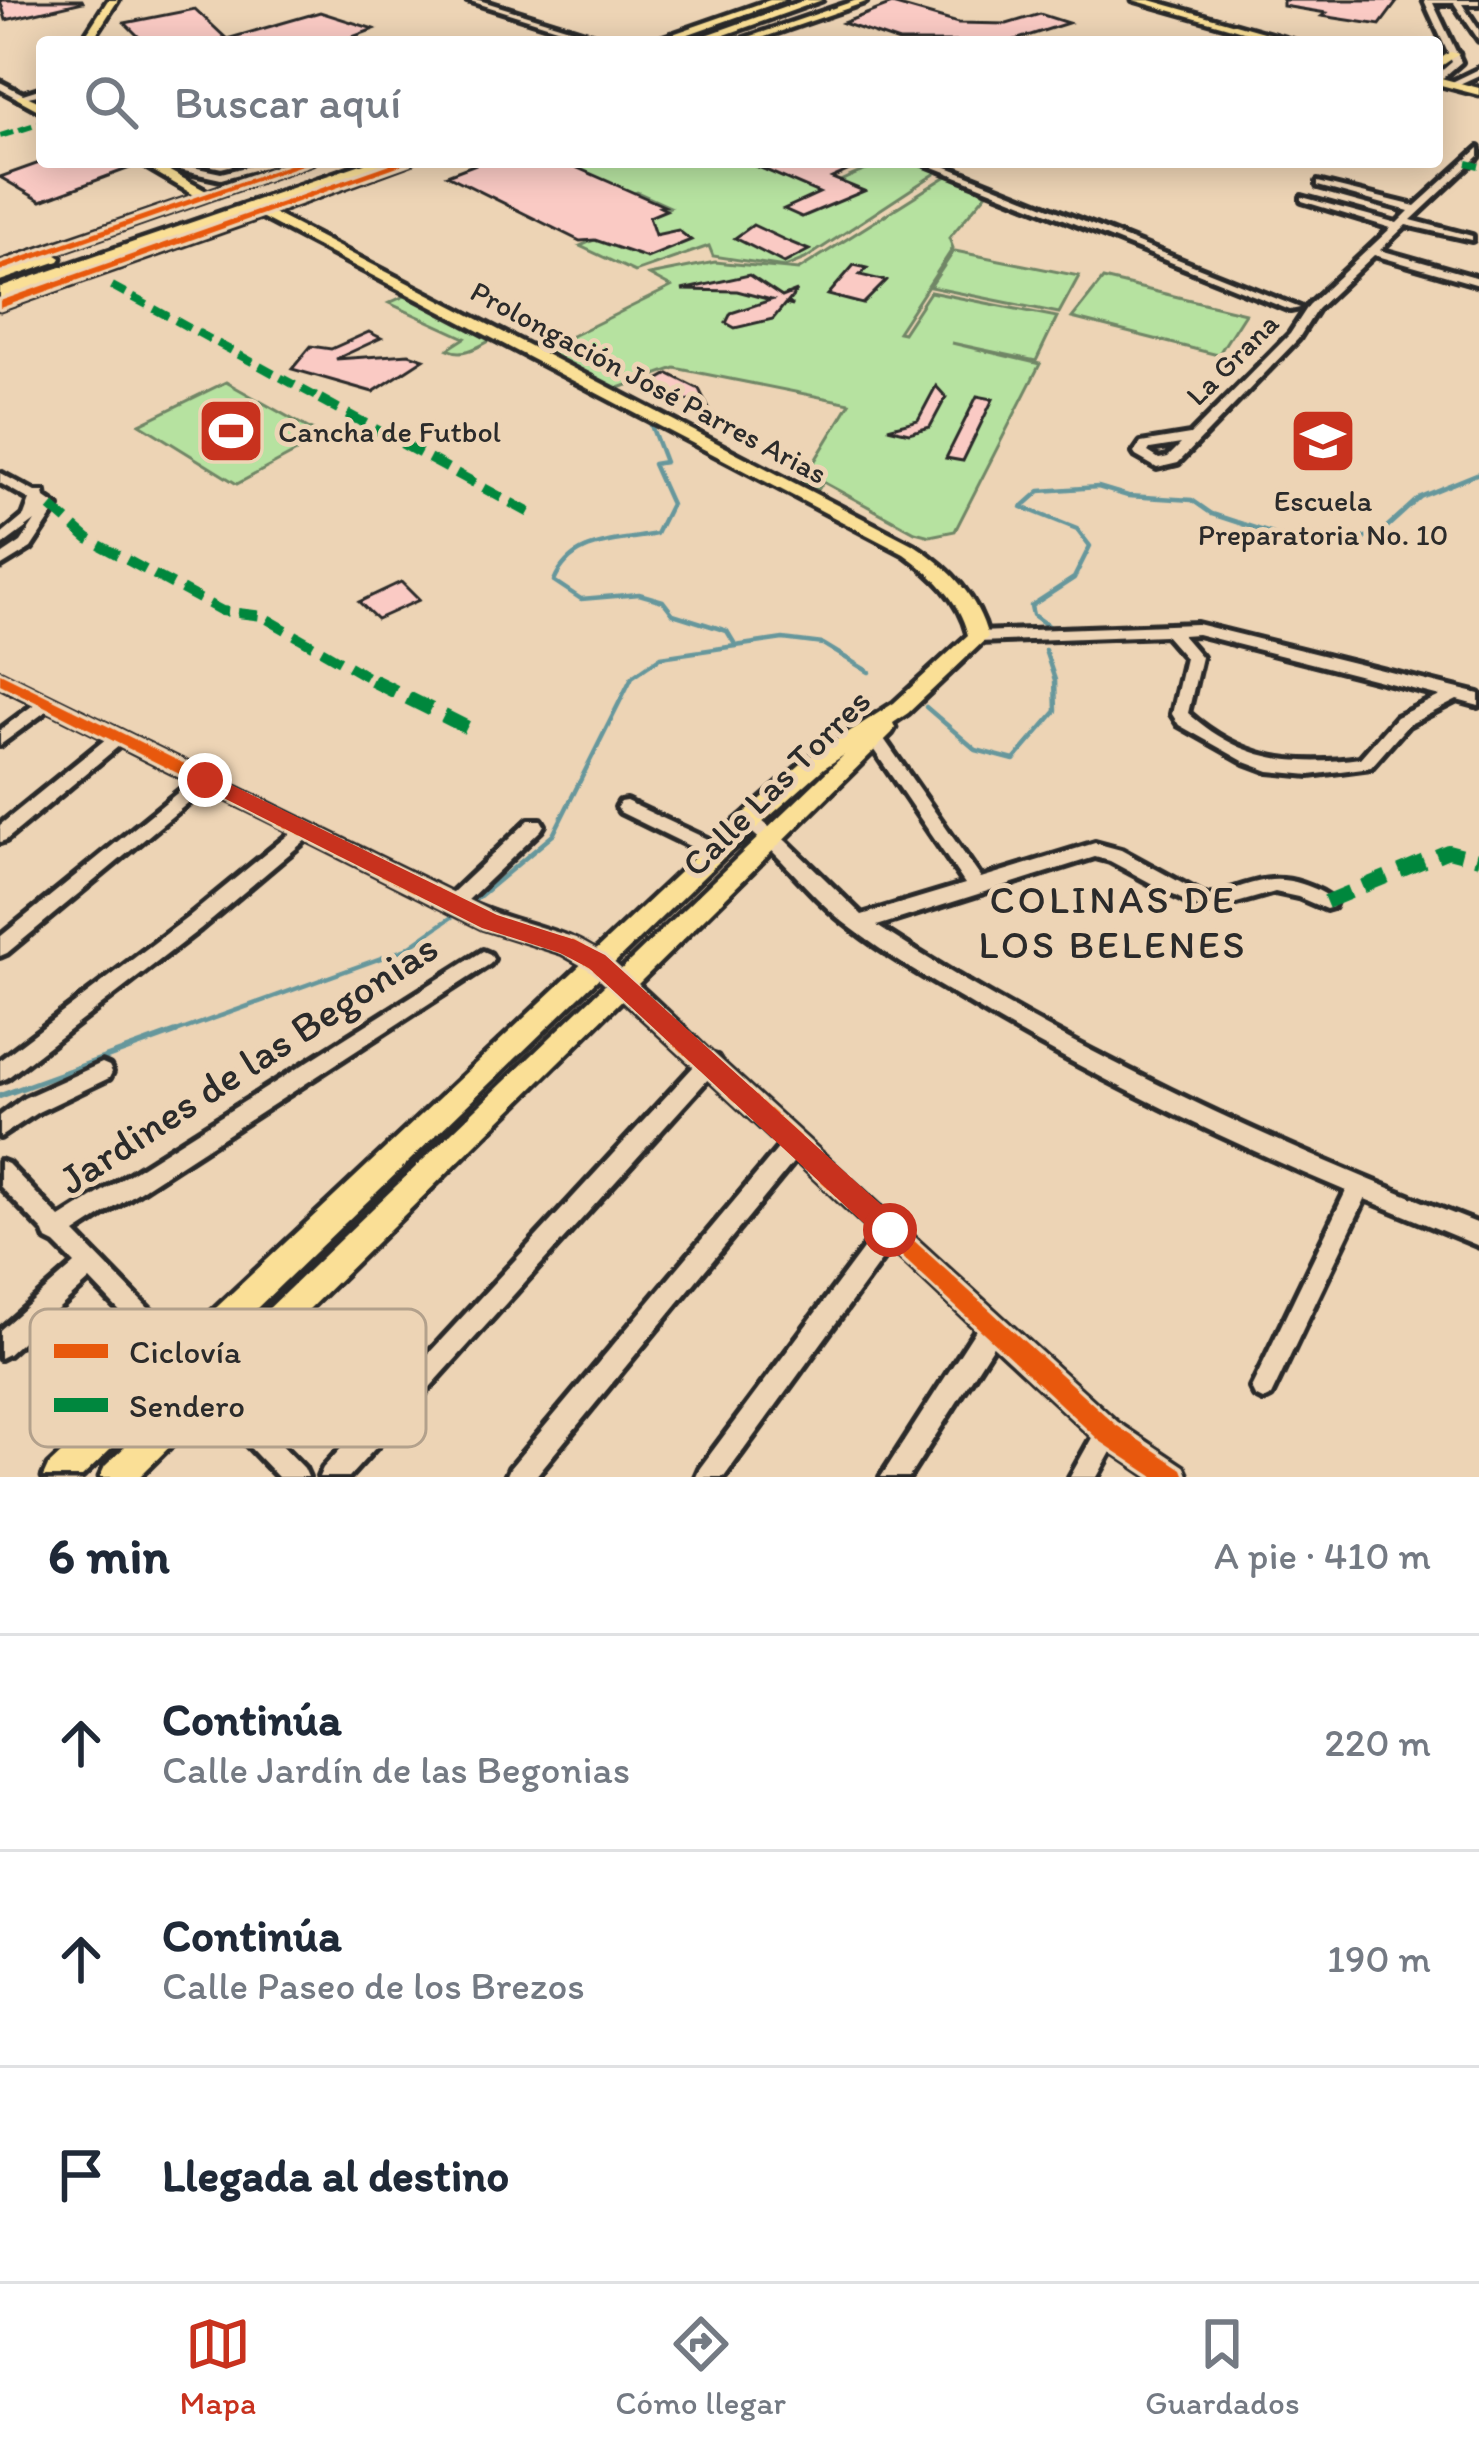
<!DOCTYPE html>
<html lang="es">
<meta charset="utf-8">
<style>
:root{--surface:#fff;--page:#f6f6f7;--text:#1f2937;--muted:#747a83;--line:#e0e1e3;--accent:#c8321e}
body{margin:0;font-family:Itim,sans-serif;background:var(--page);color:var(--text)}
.stop{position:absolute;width:36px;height:36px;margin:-27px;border:9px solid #c8321e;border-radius:50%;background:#fff}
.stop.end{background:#c8321e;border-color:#fff;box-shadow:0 3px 12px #0008}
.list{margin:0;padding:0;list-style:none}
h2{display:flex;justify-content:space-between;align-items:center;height:156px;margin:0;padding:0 48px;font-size:51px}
h2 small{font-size:39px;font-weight:400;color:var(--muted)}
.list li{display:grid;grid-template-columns:78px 1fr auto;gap:36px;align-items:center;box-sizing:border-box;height:216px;padding:0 48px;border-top:3px solid var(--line)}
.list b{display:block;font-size:45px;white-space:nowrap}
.list p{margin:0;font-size:39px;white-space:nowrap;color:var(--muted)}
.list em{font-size:39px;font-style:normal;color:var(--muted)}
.icon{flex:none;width:66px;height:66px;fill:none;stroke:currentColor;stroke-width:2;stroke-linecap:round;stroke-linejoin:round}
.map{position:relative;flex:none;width:1479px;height:1477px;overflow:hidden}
.search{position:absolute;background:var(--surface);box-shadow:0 6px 30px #0003;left:36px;right:36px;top:36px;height:132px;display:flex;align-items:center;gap:30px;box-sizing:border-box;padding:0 42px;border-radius:12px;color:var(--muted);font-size:45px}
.sheet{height:804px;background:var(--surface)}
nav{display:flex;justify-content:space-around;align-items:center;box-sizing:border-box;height:168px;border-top:3px solid var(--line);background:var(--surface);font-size:33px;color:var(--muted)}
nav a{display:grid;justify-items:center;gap:6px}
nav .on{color:var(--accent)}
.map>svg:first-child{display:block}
.green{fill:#b6e2a0;stroke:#708666;stroke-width:3}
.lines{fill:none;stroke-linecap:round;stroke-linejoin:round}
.stream-far1{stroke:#66979c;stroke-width:4.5}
.stream{stroke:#66979c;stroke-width:6}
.building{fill:#facac4;stroke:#2b2b2b;stroke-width:3}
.minor-casing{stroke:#2b2b2b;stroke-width:10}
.major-casing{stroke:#2b2b2b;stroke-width:9}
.highway-casing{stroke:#2b2b2b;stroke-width:9}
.minor{fill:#edd4b5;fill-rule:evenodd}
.major{fill:#fadf96;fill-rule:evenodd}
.highway{fill:#fadf96;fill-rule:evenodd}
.quiet-far3{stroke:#00873e;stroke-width:6;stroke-dasharray:14 6;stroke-linecap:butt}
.quiet-far2{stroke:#00873e;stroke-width:8;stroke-dasharray:16 8;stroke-linecap:butt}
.quiet-far1{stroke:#00873e;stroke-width:10;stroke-dasharray:21 10;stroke-linecap:butt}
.quiet{stroke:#00873e;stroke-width:14;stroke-dasharray:26 14;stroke-linecap:butt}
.cycleway-casing{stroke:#edd4b5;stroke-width:7}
.cycleway{fill:#e8590c;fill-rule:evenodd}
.route{fill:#c8321e}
.labels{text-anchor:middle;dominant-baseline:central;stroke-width:10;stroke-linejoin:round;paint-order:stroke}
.far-street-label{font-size:30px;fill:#2b2b2b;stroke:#edd4b5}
.far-poi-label{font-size:30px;fill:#2b2b2b;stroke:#edd4b5;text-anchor:start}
.street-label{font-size:36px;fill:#2b2b2b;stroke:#edd4b5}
.neighbourhood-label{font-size:39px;letter-spacing:3px;fill:#2b2b2b;stroke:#edd4b5}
.near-street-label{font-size:42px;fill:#2b2b2b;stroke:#edd4b5}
.key{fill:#edd4b5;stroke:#b3a18c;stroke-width:3}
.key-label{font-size:33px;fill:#2b2b2b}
</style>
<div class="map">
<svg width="1479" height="1477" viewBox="0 0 1479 1477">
<rect width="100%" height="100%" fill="#edd4b5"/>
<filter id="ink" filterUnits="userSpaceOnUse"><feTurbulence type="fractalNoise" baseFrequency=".00833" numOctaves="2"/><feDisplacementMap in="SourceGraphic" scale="24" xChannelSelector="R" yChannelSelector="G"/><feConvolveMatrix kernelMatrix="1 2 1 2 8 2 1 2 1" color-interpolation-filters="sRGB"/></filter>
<g filter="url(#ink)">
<g class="green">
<path d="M556,162H744L821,190C862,171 897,151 942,169L805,259L785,267L713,256L709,246L635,272L580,246L670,207L637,192L629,195Z"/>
<polygon points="950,174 991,188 949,238 953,248 898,332 903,333 930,292 1057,317 1036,361 952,343 1040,364 955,531 930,536 915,532 823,482 818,490 802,482 850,403 675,368 616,389 530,345 543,338 560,342 671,287 649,275 715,262 798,270"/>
<polygon points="954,251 955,251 1079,276 1059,313 930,287"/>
<polygon points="1103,279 1245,313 1218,355 1072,318"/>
<path d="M407,295L493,339C478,347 464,357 448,349L465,338L389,303Z"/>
<polygon points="226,382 324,437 237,484 140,424"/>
</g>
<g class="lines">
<g class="stream-far1">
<path d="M649,420L665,462L653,464L671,504L656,534C616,543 572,538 554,581L581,599L639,594L663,601L673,614L727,631L736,646"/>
<polyline points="1048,626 1033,615 1031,606 1074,578 1090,546 1077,529 1022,507 1040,491 1098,487 1128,496 1192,500 1212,514 1276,535 1333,543 1378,535 1420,497 1479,473"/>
<polyline points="926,707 976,750 1014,760 1056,711 1055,680 1045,650"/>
<polyline points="469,905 553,835 632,677 661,657 783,639 823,644 869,672"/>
<polyline points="168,1035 406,949 459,912"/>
</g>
<polyline class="stream" points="0,1096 176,1032"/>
</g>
<g class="building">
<polygon points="0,0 82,0 83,2 6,20"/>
<polygon points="1283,0 1388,0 1397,2 1380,25 1322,16 1326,13 1283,6"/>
<polygon points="892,4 958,23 1007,24 1040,14 1068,23 1009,42 899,42 843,23"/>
<polygon points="195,9 227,39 320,12 374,29 339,42 144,42 125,23"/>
<polygon points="42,162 113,162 127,169 41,201 0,177"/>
<polygon points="481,162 564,162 664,206 660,207 666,210 649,217 655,235 678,230 691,240 647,258 595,240 580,241 447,175"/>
<polygon points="747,162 867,162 832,178 864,191 802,217 784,209 819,193"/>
<polygon points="753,225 787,241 809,250 784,263 735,238"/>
<polygon points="854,265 867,268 860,275 886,281 863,304 828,295"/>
<polygon points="749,275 782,297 797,291 788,302 793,306 785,304 773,319 735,328 726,323 731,313 771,300 737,291 682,290"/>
<polygon points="369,332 381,338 336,359 409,354 424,359 373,392 292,369 311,346 331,349"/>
<polygon points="669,374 699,389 709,409 691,400 672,402 644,388"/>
<polygon points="936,386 946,397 930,427 909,433 888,428 918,420"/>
<polygon points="977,396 993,399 963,461 946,458"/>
<polygon points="401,582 419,600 377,619 359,602"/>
</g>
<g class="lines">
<defs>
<g id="minor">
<polygon points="467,0 479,0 614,42 601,42"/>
<polygon points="1424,0 1479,0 1479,4 1462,4 1479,30 1479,40 1454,3 1433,3 1461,62 1437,83 1437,75 1452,62"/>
<polygon points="1479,69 1479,75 1455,86 1448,84"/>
<polygon points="0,82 23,94 42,88 42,94 19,99 0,89"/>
<path d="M1479,148V156L1411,220L1472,236V240L1406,225L1380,250L1479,278V285L1374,255L1317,309L1298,339L1178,463L1157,468L1136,456L1134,453L1141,443L1190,435L1290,334L1309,305L1391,228L1302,201V197L1397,223L1409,211L1318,186V182L1415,206ZM1181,444L1168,457L1159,459L1148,452L1150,449Z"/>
<polygon points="169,162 221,173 266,162 283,162 221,179 166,167 164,165"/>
<polygon points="921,162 935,162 1300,308 1290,310"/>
<polygon points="0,473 35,492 44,492 45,498 58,507 31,548 0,567 0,556 21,542 35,521 0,547 0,536 24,516 30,500 0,483"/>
<path d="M1197,624L1479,694V706L1457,700L1408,725L1371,767L1310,775L1269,771L1245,762L1179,725L1172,714L1185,658L1165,635L978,642L970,637L978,632ZM1197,634L1440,696L1396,717L1360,758C1293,767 1241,760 1188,713L1201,657L1182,635Z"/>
<path d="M0,673L451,894L529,820H541L544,825L541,830L466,902C501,919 538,925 573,940C618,959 674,1021 711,1055L717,1057L720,1062L1117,1424L1183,1468L1187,1477H1152L1112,1450L1097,1477H1070L1093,1436L994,1344L909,1477H881L977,1328L891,1247L724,1477H696L700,1468L875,1233L796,1159L535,1477H506L510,1468L781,1145L709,1078L349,1477H319L323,1468L695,1065L590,968L562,952L483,927L307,839L200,929L7,1078L0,1081V1060L187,918L293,831L206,788L7,953L0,956V937L192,781L120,745L6,840L0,842V825L107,738L49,709L0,745V730L36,703L0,685Z"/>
<path d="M869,724L875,726L981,878L1095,843L1121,850L1207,897C1242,889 1265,872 1302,884C1314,888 1326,893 1335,902L1333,907L1326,909L1298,897L1275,892L1205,912L1110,861L1095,857L877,926C1066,1049 1269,1142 1479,1224V1246L1365,1199L1271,1396L1263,1400L1255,1396L1251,1388L1255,1380L1346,1191C1216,1136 1088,1075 967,1002C927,979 886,955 850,927C811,898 783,856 744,826L741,821L744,816L750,814L756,816L786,841L862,915L965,884L863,734L861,730Z"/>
<polygon points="626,801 722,846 725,851 722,856 710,856 620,812 617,807 620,802"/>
<polygon points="483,951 490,954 493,959 490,964 75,1233 304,1468 308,1477 278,1477 90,1280 8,1354 0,1358 0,1330 75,1264 55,1244 47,1240 44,1232 0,1186 0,1161 8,1164 60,1218"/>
<polygon points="102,1063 109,1066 112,1072 109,1078 38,1112 0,1137 0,1116 24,1098"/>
</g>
<g id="major">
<polygon points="108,0 118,0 91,42 81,42"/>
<polygon points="770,0 785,0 666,42 650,42"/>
<polygon points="857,0 866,2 750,42 734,42"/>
<polygon points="1133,0 1150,0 1298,42 1281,42"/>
<polygon points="1450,52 1459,54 1437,69 1437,61"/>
<polygon points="1437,77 1479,88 1479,95 1437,84"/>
<polygon points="22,94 42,103 42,112 18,99 16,97"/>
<polygon points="138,162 153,162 208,192 294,162 312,162 0,272 0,263 196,196"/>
<path d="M393,162H411L273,213L916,546C950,569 978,597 988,637L908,713L893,723L895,728L892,733L139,1477H100L105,1466L844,755L824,768L724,857L82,1477H43L48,1466L708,845L808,758L894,703L968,635C959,599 933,575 904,554L261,217L0,309V300Z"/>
</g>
<g id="highway">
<polygon points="805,0 822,0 705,42 687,42"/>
<polygon points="367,162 388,162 0,299 0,288"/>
<polygon points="53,253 61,258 59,261 0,281 0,271"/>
</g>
</defs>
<use href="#minor" class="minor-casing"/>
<use href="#major" class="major-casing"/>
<use href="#highway" class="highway-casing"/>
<use href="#minor" class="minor"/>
<use href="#major" class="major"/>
<use href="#highway" class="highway"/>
<g class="quiet-far3">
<polyline points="0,136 42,123"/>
<polyline points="1467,163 1479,166"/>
</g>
<polyline class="quiet-far2" points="112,286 326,402"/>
<g class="quiet-far1">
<polyline points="320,399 537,517"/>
<polyline points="51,507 88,539 222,611 262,616 378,683"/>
</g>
<g class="quiet">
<polyline points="372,680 474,731"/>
<polyline points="1326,902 1448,851 1479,859"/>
</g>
<defs>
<g id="cycleway">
<polygon points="297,162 310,162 0,271 0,265"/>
<polygon points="396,162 409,162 0,308 0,301"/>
<polygon points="0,673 495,917 574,941 603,957 1116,1425 1182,1469 1185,1477 1154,1477 1100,1441 591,967 563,951 484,927 0,684"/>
</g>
</defs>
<use href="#cycleway" class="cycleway-casing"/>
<use href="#cycleway" class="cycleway"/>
</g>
</g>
<polygon class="route" points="205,772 497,915 575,940 605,955 899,1221 899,1239 881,1239 589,968 560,953 482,928 198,785 195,780"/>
<defs>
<symbol id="stadium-square" viewBox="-11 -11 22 22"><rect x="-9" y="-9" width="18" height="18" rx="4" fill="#c8321e" stroke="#edd4b5"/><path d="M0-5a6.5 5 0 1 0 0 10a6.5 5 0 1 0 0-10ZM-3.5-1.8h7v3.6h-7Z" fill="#fff"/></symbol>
<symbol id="university-square" viewBox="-11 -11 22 22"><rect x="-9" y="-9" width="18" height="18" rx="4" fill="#c8321e" stroke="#edd4b5"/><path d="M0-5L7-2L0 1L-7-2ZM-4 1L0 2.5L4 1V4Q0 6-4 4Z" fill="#fff"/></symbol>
</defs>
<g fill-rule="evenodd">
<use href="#stadium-square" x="193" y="393" width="76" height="76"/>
<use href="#university-square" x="1285" y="403" width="76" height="76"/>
</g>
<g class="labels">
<g class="far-street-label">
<text transform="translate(1232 359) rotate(-45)">La Grana</text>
<text transform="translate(649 382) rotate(28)">Prolongación José Parres Arias</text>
</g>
<g class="far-poi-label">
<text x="278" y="431">Cancha de Futbol</text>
<text x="1323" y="500" text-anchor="middle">Escuela<tspan x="1323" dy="34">Preparatoria No. 10</tspan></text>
</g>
<g class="street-label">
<text transform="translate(776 782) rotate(-45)">Calle Las Torres</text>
</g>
<g class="neighbourhood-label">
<text x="1113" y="899">COLINAS DE<tspan x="1113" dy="45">LOS BELENES</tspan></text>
</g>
<g class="near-street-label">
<text transform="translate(248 1063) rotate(-33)">Jardines de las Begonias</text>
</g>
</g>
<rect x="30" y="1309" width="396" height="138" rx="18" class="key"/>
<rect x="54" y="1344" width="54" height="14" fill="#e8590c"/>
<rect x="54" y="1398" width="54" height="14" fill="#00873e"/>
<g class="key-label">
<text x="129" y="1363">Ciclovía</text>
<text x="129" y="1417">Sendero</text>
</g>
</svg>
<div class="stop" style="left:890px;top:1230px"></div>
<div class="stop end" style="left:205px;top:780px"></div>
<div class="search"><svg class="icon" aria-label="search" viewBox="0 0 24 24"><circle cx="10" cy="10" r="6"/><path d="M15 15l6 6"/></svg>Buscar aquí</div>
</div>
<section class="sheet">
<h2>6 min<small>A pie · 410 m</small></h2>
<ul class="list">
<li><svg class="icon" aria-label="ahead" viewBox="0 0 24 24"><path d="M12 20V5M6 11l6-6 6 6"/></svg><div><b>Continúa</b><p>Calle Jardín de las Begonias</p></div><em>220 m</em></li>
<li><svg class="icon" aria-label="ahead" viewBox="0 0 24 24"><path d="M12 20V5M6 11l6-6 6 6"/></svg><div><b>Continúa</b><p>Calle Paseo de los Brezos</p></div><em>190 m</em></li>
<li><svg class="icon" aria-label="arrive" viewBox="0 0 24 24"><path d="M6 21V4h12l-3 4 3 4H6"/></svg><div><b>Llegada al destino</b></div></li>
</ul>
</section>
<nav>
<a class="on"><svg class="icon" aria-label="map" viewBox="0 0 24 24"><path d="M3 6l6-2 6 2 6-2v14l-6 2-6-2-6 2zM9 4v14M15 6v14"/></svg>Mapa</a>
<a><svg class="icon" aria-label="directions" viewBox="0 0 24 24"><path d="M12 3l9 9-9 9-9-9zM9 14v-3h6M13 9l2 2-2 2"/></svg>Cómo llegar</a>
<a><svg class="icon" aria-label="saved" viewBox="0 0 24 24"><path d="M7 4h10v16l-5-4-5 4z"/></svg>Guardados</a>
</nav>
